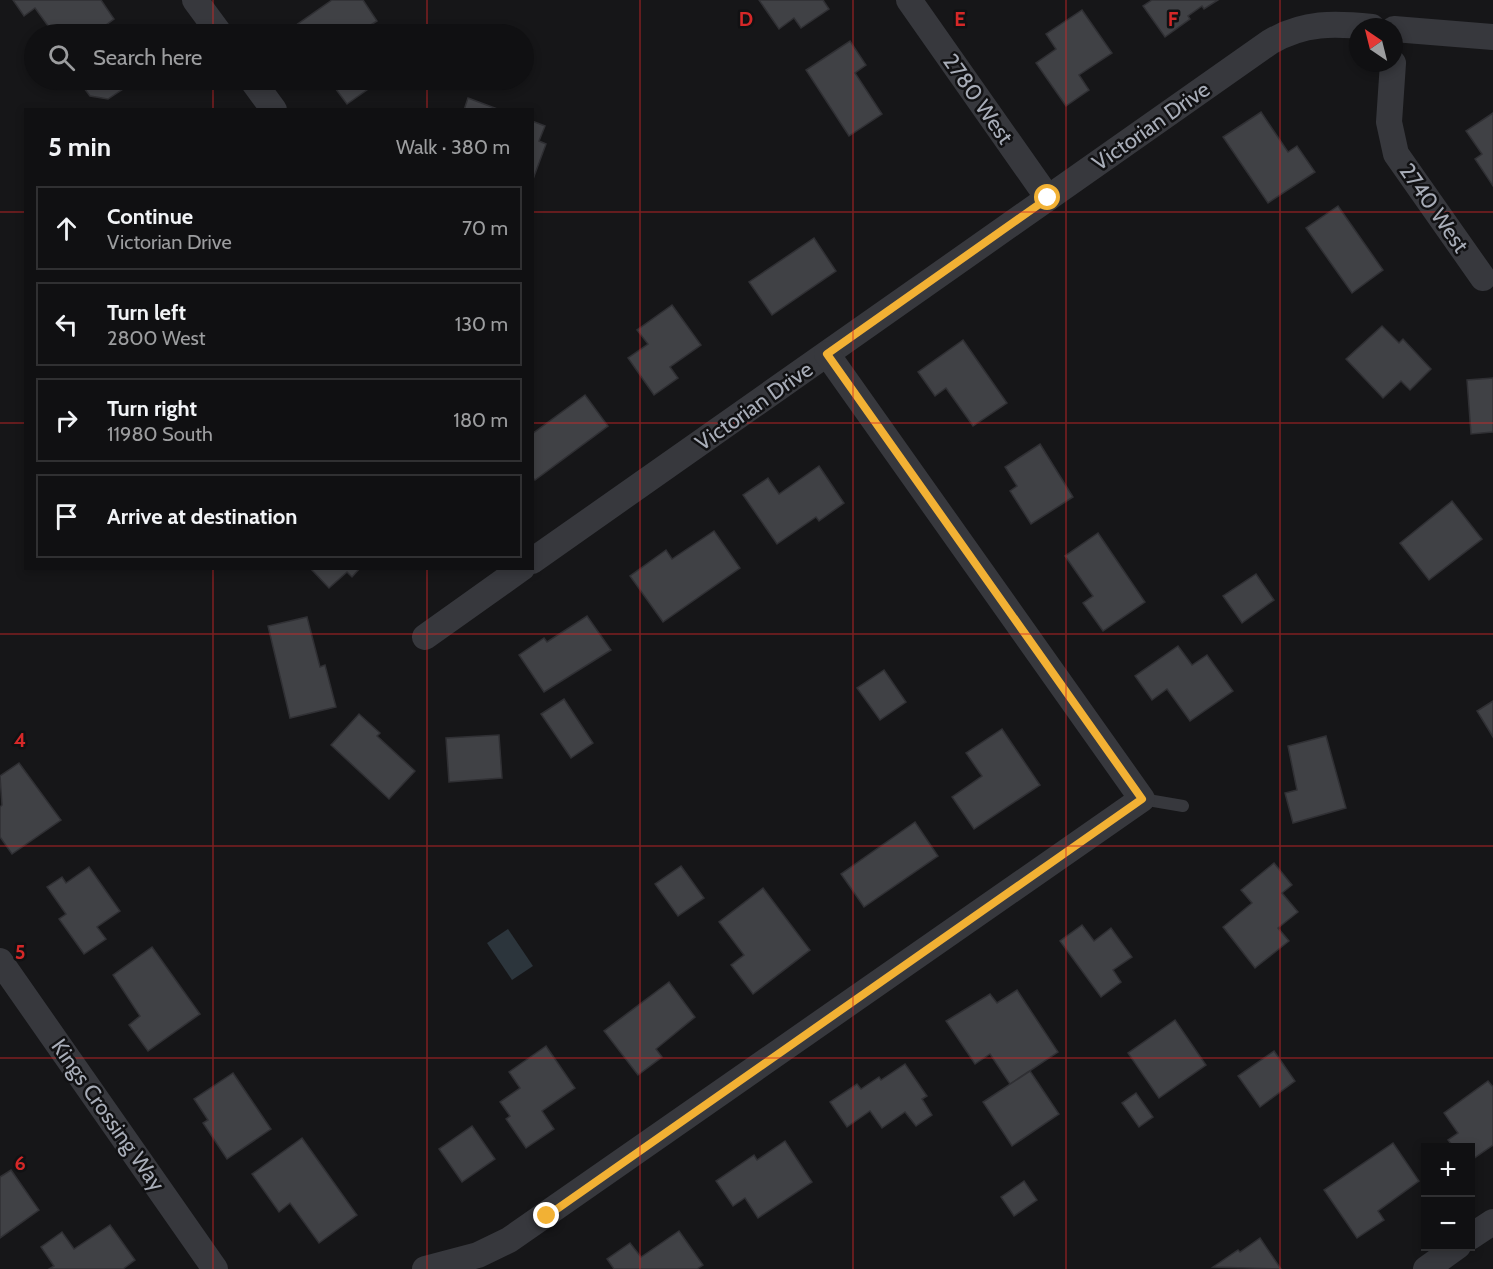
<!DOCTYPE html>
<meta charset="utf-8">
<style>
:root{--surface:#101012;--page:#1e1e20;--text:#f1f3f6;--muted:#9c9d9f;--line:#303032}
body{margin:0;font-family:Cabin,sans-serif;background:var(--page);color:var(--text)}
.controls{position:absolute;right:18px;bottom:18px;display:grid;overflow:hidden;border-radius:0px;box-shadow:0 3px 9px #0003}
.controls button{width:54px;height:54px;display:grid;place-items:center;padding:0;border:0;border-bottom:2px solid var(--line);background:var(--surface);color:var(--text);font:30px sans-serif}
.compass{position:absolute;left:1349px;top:18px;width:54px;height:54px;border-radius:50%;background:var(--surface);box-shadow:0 3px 9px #0003;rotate:325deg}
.stop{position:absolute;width:18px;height:18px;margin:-14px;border:4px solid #f2b134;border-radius:50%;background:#fff}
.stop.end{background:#f2b134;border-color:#fff;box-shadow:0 2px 6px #0008}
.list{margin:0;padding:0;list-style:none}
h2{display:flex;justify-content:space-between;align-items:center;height:78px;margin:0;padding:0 24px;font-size:26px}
h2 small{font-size:20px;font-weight:400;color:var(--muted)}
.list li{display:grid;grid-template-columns:39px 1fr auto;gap:18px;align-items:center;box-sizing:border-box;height:84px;margin:0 12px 12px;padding:0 12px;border:2px solid var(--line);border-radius:0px}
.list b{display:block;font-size:22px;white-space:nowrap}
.list p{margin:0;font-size:20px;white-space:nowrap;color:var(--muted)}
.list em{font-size:20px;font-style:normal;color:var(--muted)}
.icon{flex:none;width:33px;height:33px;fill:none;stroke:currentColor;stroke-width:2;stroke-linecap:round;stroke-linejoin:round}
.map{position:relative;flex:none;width:1493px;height:1269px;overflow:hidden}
.search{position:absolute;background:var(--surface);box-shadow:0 3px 9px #0003;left:24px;top:24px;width:510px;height:66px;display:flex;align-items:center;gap:15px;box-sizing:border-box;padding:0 21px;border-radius:33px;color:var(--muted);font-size:22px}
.panel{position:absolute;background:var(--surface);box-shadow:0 3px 9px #0003;left:24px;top:108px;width:510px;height:462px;border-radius:0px}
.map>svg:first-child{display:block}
.water{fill:#2c353c}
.building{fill:#404145;stroke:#303034;stroke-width:1.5}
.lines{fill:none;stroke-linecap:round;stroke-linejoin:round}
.lane{stroke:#37383d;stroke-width:12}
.street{stroke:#37383d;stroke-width:26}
.route{stroke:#f2b134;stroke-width:8}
.grid{fill:none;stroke:#d62828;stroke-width:1.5;stroke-opacity:0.55}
.labels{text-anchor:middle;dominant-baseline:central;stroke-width:5;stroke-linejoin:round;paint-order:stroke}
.street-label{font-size:22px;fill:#a8adb8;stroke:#111113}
.grid-label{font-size:20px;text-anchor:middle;font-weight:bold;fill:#d62828;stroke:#111113;stroke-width:5;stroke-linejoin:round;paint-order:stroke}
</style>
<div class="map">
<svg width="1493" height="1269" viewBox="0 0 1493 1269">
<rect width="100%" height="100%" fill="#161618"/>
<polygon class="water" points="508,929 533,966 512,980 487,943"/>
<g class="building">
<polygon points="13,0 101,0 114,19 102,28 101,34 54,34 35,8 24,16"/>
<polygon points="332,0 363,0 377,21 363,30 366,34 297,34 292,28"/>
<polygon points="759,0 823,0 829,9 801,28 794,18 779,29"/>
<polygon points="1152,0 1218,0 1204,9 1202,6 1188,16 1190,19 1165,37 1143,6"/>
<polygon points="1082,10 1112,53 1079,75 1089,90 1066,106 1036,63 1056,49 1046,34"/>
<polygon points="850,41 866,65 855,73 882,114 849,136 806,70"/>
<polygon points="78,80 125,80 123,89 108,99 90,96"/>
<polygon points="329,80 381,80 347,104"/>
<polygon points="468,98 500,110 464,110"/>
<polygon points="1261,112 1288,152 1297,146 1315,172 1268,203 1223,137"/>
<polygon points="1493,113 1493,186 1475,159 1482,154 1466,131"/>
<polygon points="532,121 545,126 539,141 546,144 532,182"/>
<polygon points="1338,206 1383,270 1352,293 1306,228"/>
<polygon points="814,238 836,271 772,315 749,282"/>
<polygon points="672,305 701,345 670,367 678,378 654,395 628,358 648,344 637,330"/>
<polygon points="1382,326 1399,343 1403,339 1431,369 1410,390 1401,381 1383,398 1346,359"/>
<polygon points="963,340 1007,403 973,426 946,388 935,396 918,372"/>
<polygon points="1493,378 1493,432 1471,434 1467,380"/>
<polygon points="585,395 608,426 535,480 532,477 532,434"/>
<polygon points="1040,444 1073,497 1031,524 1010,491 1017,486 1005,467"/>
<polygon points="819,466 844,503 819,521 816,517 777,544 743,495 768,478 779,494"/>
<polygon points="1452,501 1482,539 1429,580 1400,543"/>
<polygon points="714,531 740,568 663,622 630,576 666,550 672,559"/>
<polygon points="1098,533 1145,602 1103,631 1083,603 1093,596 1065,556"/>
<polygon points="310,568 360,568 352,577 347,572 329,588"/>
<polygon points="1256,574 1274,600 1242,623 1223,596"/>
<polygon points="587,616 611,650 544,692 519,655 544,638 547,642"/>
<polygon points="307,617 320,667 325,665 336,707 290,718 268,626"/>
<polygon points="1178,646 1192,665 1207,655 1233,691 1190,721 1167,689 1152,700 1135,676"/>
<polygon points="884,670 906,702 880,720 857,688"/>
<polygon points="564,699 593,743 571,758 541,714"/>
<polygon points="1493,701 1493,737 1477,711"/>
<polygon points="359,714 380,733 377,736 415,771 389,799 331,745"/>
<polygon points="1002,729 1040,785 974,829 952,797 982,776 966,753"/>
<polygon points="499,735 502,778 449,782 446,738"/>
<polygon points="1326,736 1346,808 1293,823 1285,793 1297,790 1288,746"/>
<polygon points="19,763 61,820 12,854 0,837 0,807 2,805 0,776"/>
<polygon points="915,822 938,856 864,907 841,874"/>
<polygon points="1274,863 1292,885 1282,893 1298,912 1278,928 1289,941 1255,968 1223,927 1252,903 1241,890"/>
<polygon points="681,866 704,898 678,916 655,884"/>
<polygon points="89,867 120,911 97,927 106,939 84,954 59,919 66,914 47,887 62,877 66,883"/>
<polygon points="763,888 810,950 753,994 731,965 744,955 719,922"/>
<polygon points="1082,925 1094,941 1111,928 1132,957 1113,970 1121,982 1101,997 1060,941"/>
<polygon points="152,947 200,1014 148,1051 129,1025 140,1016 113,975"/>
<polygon points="669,982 695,1017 656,1049 662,1057 638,1075 604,1031"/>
<polygon points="1017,990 1058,1052 1010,1084 990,1054 975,1064 946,1021 990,994 997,1003"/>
<polygon points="1175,1020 1206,1065 1159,1098 1128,1053"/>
<polygon points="546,1046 575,1088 542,1111 554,1129 526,1148 506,1119 510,1116 500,1102 520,1088 509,1072"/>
<polygon points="1274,1051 1295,1081 1260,1107 1238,1076"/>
<polygon points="905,1064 927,1096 922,1099 932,1115 916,1126 905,1112 882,1128 870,1111 847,1127 830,1102 857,1084 861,1089 879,1077 881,1080"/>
<polygon points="1030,1071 1059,1114 1012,1146 983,1102"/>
<polygon points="233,1073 271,1129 227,1159 203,1123 208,1120 194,1099"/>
<polygon points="1488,1081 1493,1087 1493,1145 1470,1161 1470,1148 1454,1148 1448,1140 1458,1133 1444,1113"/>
<polygon points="1136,1093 1153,1117 1139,1127 1122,1103"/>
<polygon points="472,1126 495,1159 462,1182 439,1149"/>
<polygon points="302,1138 357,1215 319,1243 290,1203 279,1212 252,1174"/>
<polygon points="785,1141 812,1182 758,1218 745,1198 733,1206 716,1181 754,1155 757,1160"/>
<polygon points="1393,1143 1419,1181 1378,1211 1384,1220 1357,1238 1324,1190"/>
<polygon points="11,1170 39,1210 0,1238 0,1177"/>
<polygon points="1024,1181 1037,1200 1014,1216 1001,1197"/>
<polygon points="110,1225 135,1260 123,1269 49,1269 54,1266 41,1247 62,1232 74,1249"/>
<polygon points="679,1231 703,1265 697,1269 614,1269 607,1259 630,1243 641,1257"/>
<polygon points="1260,1238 1281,1269 1213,1267 1238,1250 1240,1252"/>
</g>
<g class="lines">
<polyline class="lane" points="1142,799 1183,806"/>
<g class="street">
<polyline points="195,0 220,34"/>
<polyline points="909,0 1048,198"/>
<polyline points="1394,29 1493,37"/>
<polyline points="1393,63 1389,122 1396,154 1483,278"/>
<polyline points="252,80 274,110"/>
<path d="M532,561L1270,42C1304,22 1334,23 1372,27"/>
<polyline points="425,637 522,568"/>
<polyline points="0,961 215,1269"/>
<polyline points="1470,1237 1493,1222"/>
<polyline points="425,1269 478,1255 509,1240 1142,799 827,354"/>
<polyline points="1426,1269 1458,1246"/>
</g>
</g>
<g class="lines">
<polyline class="route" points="547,1216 1142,799 827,354 1048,198"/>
</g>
<path class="grid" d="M213,0V34M427,0V34M640,0V1269M853,0V1269M1066,0V1269M1280,0V1269M213,80V110M427,80V110M0,212H26M532,212H1493M0,423H26M532,423H1493M213,568V1269M427,568V1269M0,634H1493M0,846H1493M0,1058H1493"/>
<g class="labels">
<g class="street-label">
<text transform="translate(978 99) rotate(55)">2780 West</text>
<text transform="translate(1151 126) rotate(-35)">Victorian Drive</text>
<text transform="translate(1434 208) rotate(55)">2740 West</text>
<text transform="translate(754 406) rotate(-35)">Victorian Drive</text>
<text transform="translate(108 1115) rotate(55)">Kings Crossing Way</text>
</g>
</g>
<g class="grid-label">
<text x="746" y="26">D</text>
<text x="960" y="26">E</text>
<text x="1173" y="26">F</text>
<text x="20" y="747">4</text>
<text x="20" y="959">5</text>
<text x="20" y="1170">6</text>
</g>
</svg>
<div class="controls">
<button>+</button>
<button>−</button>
</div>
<svg class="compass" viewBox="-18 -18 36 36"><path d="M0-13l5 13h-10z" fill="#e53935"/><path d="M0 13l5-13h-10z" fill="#9c9d9f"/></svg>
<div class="stop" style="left:1048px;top:198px"></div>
<div class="stop end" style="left:547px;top:1216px"></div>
<div class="search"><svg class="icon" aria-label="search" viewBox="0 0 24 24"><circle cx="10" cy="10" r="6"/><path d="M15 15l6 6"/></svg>Search here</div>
<section class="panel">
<h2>5 min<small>Walk · 380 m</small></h2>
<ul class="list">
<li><svg class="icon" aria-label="ahead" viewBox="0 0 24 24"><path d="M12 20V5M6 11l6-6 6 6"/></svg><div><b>Continue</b><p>Victorian Drive</p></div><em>70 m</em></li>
<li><svg class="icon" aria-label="left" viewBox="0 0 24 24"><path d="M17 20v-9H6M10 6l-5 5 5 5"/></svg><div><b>Turn left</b><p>2800 West</p></div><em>130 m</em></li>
<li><svg class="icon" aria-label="right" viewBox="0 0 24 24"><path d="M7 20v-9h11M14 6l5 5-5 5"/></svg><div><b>Turn right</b><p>11980 South</p></div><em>180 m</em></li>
<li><svg class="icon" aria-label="arrive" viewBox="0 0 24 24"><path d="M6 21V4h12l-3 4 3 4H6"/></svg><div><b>Arrive at destination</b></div></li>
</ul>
</section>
</div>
